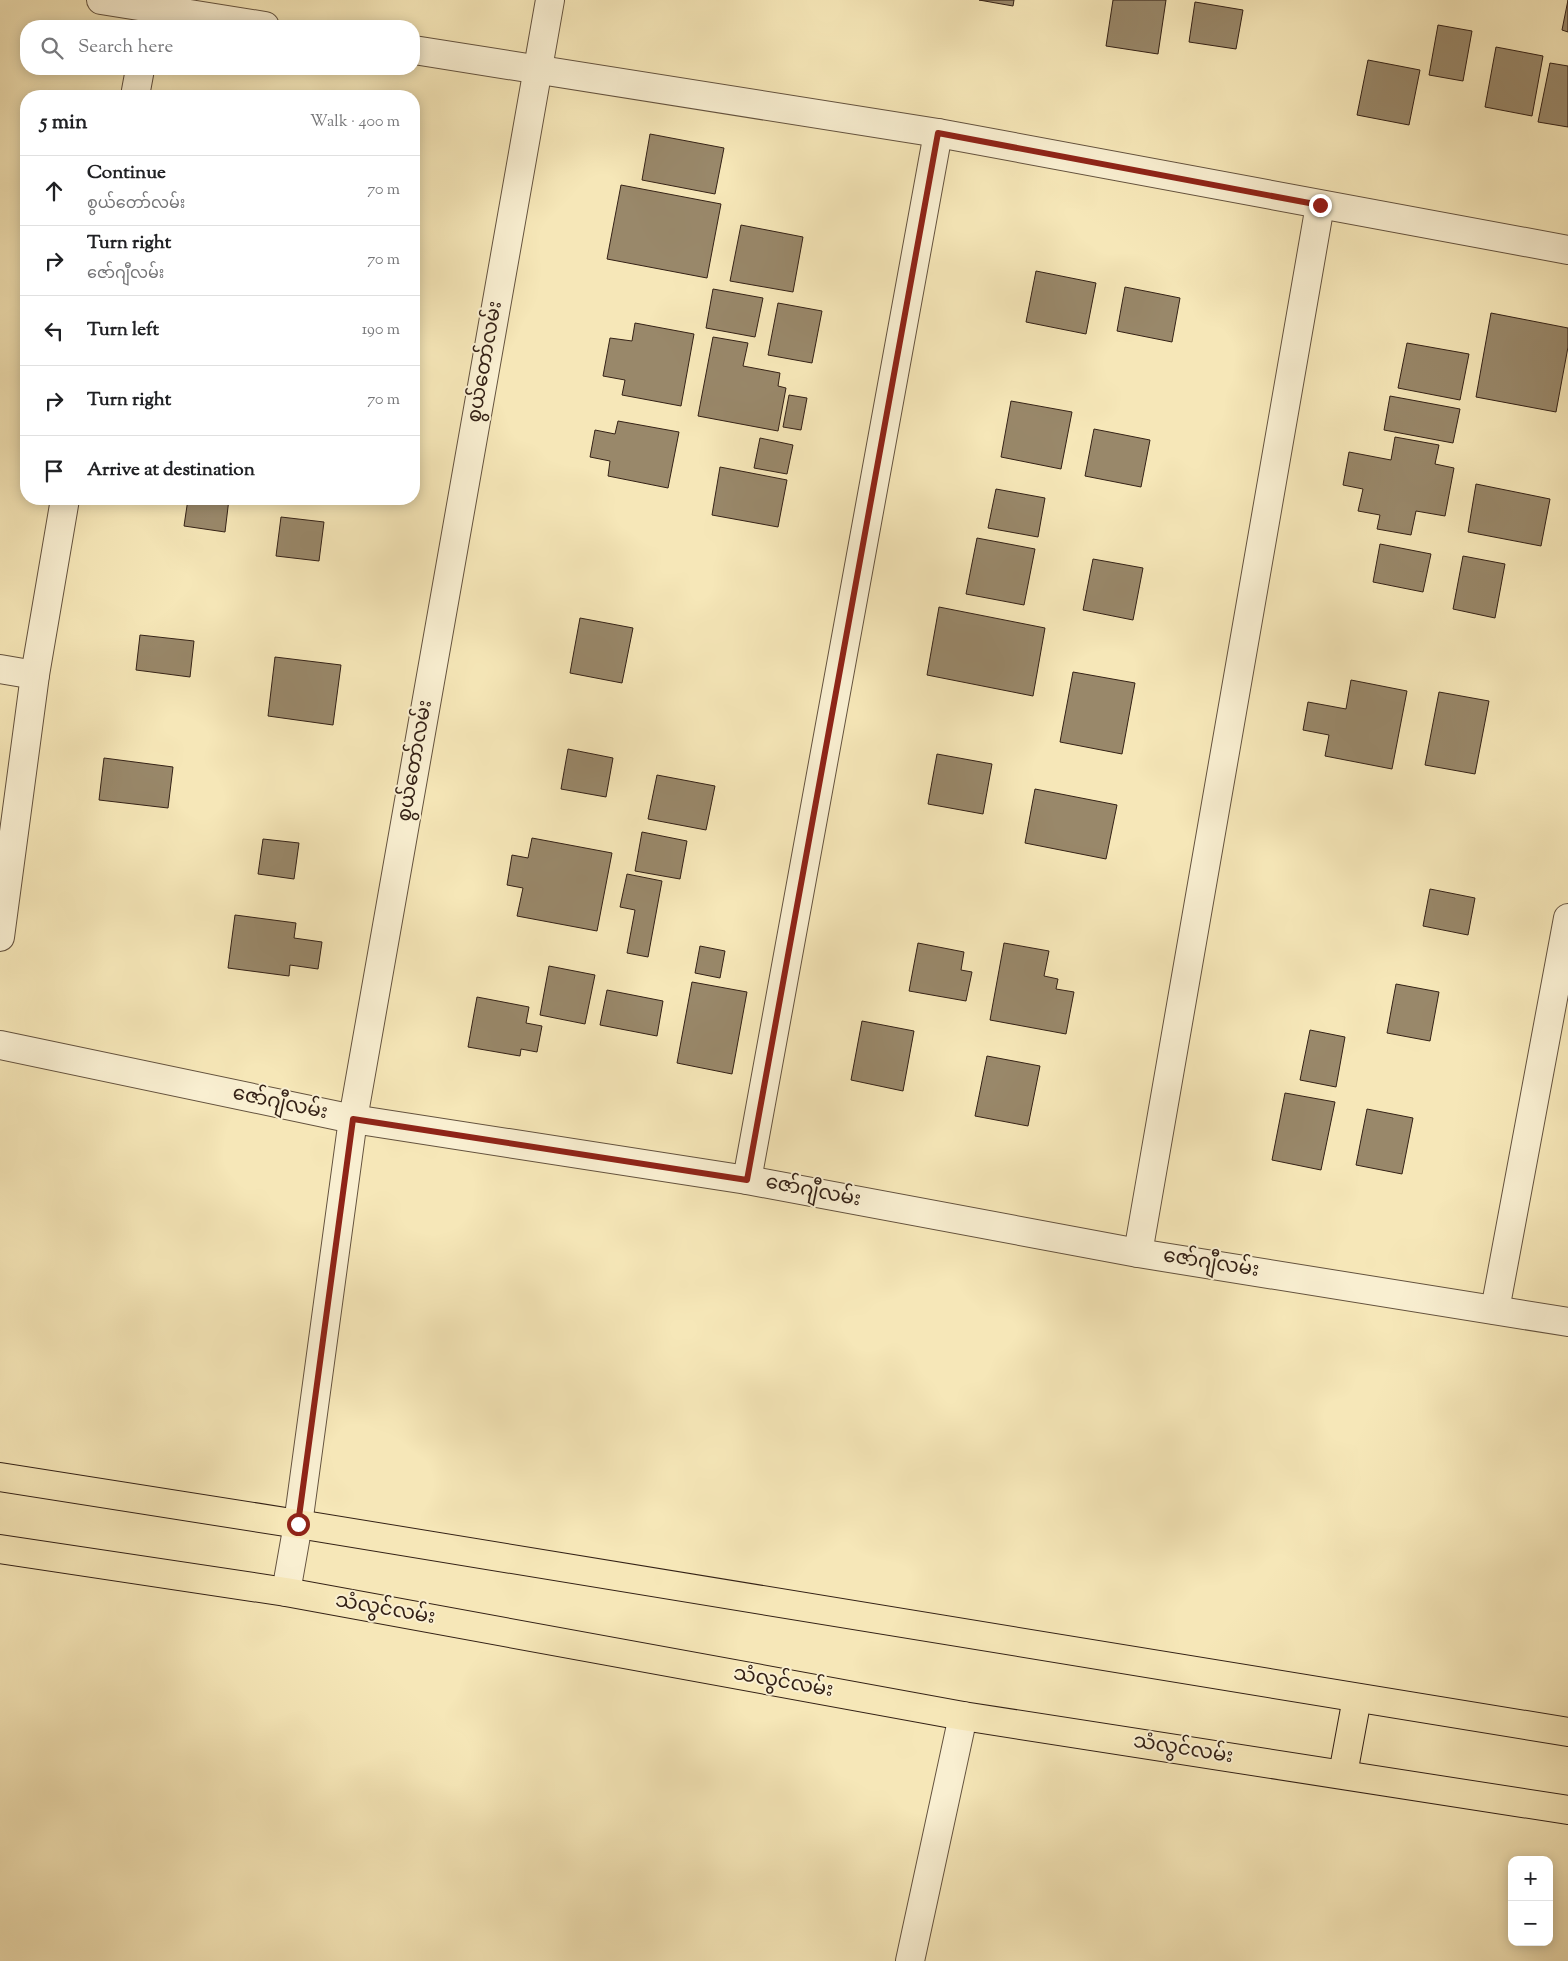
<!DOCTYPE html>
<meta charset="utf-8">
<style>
:root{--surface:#fff;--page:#f6f6f6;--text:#202124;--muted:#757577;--line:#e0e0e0}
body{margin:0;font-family:"Sorts Mill Goudy","Noto Sans Myanmar",serif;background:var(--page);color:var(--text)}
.controls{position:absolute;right:15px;bottom:15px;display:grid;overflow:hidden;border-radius:10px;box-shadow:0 2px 12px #0003}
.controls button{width:45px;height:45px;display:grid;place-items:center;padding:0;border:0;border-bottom:1px solid var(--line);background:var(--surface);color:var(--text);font:25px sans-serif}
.stop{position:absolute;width:15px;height:15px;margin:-11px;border:4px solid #8f2418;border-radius:50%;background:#fff}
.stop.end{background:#8f2418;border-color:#fff;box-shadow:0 1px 5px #0008}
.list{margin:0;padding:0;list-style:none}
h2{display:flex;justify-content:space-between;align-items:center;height:65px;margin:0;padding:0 20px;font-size:21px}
h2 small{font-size:16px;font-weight:400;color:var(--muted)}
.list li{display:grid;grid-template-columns:32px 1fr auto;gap:15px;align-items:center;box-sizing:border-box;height:70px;padding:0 20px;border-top:1px solid var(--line)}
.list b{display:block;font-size:19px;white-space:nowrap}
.list p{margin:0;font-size:16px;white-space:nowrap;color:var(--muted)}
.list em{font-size:16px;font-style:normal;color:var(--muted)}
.icon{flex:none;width:28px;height:28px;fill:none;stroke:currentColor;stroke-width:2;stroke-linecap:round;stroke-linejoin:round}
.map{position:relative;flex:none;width:1568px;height:1961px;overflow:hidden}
.search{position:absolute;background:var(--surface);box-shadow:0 2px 12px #0003;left:20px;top:20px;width:400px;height:55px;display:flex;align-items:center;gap:12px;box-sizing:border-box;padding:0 18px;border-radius:20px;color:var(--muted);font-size:19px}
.panel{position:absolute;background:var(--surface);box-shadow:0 2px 12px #0003;left:20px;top:90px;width:400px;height:415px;border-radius:20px}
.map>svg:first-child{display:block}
.building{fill:#99886a;stroke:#342116}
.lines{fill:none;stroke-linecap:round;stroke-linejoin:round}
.minor-casing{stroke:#64523e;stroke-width:30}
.major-casing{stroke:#342116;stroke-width:30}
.minor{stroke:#f9efd1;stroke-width:28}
.major{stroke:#f6e7b8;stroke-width:28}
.route{stroke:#8f2418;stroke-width:6}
.labels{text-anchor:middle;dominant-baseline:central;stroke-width:4;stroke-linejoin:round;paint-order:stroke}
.street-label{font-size:20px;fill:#342116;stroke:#f9efd1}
</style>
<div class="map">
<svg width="1568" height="1961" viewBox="0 0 1568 1961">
<rect width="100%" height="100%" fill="#f6e7b8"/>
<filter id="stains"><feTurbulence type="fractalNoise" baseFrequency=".004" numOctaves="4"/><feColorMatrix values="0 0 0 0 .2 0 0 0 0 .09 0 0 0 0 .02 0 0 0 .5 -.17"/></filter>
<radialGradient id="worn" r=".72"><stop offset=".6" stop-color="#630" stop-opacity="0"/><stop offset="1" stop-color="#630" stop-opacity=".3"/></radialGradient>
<g class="building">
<polygon points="979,0 1014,0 1013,6"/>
<polygon points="1113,0 1166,0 1158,54 1106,46"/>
<polygon points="1568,0 1568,32 1562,30"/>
<polygon points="1195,2 1243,10 1236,49 1189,42"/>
<polygon points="1438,25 1472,31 1463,81 1429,75"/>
<polygon points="1496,47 1543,56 1532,116 1485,107"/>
<polygon points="1368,60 1420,70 1409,125 1357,115"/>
<polygon points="1550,63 1568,66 1568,127 1538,122"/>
<polygon points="650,134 724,148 715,194 642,180"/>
<polygon points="621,185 721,204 707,278 607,259"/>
<polygon points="741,225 803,237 793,292 730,281"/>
<polygon points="1036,271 1096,283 1086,334 1026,322"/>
<polygon points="1125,287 1180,298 1172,342 1117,331"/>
<polygon points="713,289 763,298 755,337 706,328"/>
<polygon points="778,303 822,311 812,363 768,355"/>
<polygon points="1491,313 1568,328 1568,347 1556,412 1476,397"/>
<polygon points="635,323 694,334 681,406 622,395 625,380 603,376 610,338 632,341"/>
<polygon points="713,337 748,343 743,366 780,373 778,386 786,388 778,431 698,416"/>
<polygon points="1407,343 1469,354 1460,400 1398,388"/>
<polygon points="789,395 807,398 801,430 783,427"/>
<polygon points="1390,396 1460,409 1453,443 1384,430"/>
<polygon points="1011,401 1072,412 1061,469 1001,457"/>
<polygon points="618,421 679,432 668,488 608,476 610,461 590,457 595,430 615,434"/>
<polygon points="1094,429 1150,440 1141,487 1085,476"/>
<polygon points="1395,437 1439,445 1435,464 1454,468 1445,516 1416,511 1411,535 1377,529 1380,515 1358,511 1363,489 1343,485 1349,452 1391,460"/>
<polygon points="760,438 793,445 787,474 754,468"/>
<polygon points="720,467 787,480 778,527 712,515"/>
<polygon points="1476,484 1550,499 1541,546 1468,532"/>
<polygon points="996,489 1045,498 1038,537 988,528"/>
<polygon points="188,499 229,499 225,532 184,526"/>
<polygon points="281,517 324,522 319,561 276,556"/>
<polygon points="977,538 1035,549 1024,605 966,594"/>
<polygon points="1380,544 1431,554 1423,592 1373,582"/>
<polygon points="1463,556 1505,564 1495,618 1453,609"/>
<polygon points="1093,559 1143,568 1133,620 1083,610"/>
<polygon points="939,607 1045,628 1033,696 927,675"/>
<polygon points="580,618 633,628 622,683 570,673"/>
<polygon points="140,635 194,641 190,677 136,670"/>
<polygon points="275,657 341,665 333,725 268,716"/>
<polygon points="1073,672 1135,683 1122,754 1060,742"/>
<polygon points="1351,680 1407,691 1392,769 1325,756 1329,735 1303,730 1308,702 1346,709"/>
<polygon points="1439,692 1489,701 1475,774 1425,765"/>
<polygon points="568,749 613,758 606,797 561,789"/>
<polygon points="937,754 992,764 983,814 928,804"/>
<polygon points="104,758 173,767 168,808 99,800"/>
<polygon points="657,775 715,786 706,830 648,819"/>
<polygon points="1035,789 1117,805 1106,859 1025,843"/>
<polygon points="642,832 687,841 680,879 635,871"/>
<polygon points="532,838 612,853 597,931 517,916 523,888 507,885 512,855 528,858"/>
<polygon points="263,839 299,843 294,879 258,874"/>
<polygon points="627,874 662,881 648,957 627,953 635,910 620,907"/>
<polygon points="1430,889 1475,898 1468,935 1423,926"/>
<polygon points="235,915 296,923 294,938 322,942 318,969 290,965 289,976 228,968"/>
<polygon points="918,943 964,952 961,970 972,972 966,1001 909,991"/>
<polygon points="1004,943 1049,951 1044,976 1058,979 1056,989 1074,992 1066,1034 990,1020"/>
<polygon points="700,946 725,951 720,978 695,973"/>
<polygon points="549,966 595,975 585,1024 540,1015"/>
<polygon points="692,982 747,992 732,1074 677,1063"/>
<polygon points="1396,984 1439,992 1430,1041 1387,1033"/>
<polygon points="607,990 663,1001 657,1036 600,1025"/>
<polygon points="477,997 529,1007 526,1023 542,1026 537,1052 521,1049 520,1056 468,1047"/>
<polygon points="862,1021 914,1031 903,1091 851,1080"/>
<polygon points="1310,1030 1345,1037 1336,1087 1300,1080"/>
<polygon points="987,1056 1040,1066 1028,1126 975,1116"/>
<polygon points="1285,1093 1335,1102 1321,1170 1272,1160"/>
<polygon points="1367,1109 1413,1118 1402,1174 1356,1165"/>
</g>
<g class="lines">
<defs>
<g id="minor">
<polyline points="101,0 265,26"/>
<polyline points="414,50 938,133 1568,250"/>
<polyline points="135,96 140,69"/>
<polyline points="0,669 35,675"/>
<polyline points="0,937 35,675 65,499"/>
<polyline points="0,1045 353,1119 747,1180 1138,1253 1568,1322"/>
<polyline points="747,1180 938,133"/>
<polyline points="1138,1253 1320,205"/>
<polyline points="1495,1310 1568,918"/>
<polyline points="286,1592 298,1524 353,1119 550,0"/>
<polyline points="910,1961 963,1716"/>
</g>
<g id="major">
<polyline points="0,1477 298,1524 1568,1732"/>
<polyline points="0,1549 286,1592 963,1716 1568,1810"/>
<polyline points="1343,1774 1357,1698"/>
</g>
</defs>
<use href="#minor" class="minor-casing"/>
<use href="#major" class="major-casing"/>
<use href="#minor" class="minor"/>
<use href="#major" class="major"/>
</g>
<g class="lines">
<polyline class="route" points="298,1524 353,1119 747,1180 938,133 1320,205"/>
</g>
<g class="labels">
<g class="street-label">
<text transform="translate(486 362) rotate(-80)">စွယ်တော်လမ်း</text>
<text transform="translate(416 761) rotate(-80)">စွယ်တော်လမ်း</text>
<text transform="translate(280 1104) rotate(12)">ဇော်ဂျီလမ်း</text>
<text transform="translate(813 1192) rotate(11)">ဇော်ဂျီလမ်း</text>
<text transform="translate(1211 1264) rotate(9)">ဇော်ဂျီလမ်း</text>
<text transform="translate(385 1610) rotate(10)">သံလွင်လမ်း</text>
<text transform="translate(783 1683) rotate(10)">သံလွင်လမ်း</text>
<text transform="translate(1183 1750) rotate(9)">သံလွင်လမ်း</text>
</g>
</g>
<rect width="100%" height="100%" filter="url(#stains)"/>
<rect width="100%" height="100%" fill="url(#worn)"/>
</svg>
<div class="controls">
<button>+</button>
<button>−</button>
</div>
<div class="stop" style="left:298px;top:1524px"></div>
<div class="stop end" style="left:1320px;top:205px"></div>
<div class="search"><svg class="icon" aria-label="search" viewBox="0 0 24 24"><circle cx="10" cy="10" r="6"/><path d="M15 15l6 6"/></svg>Search here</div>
<section class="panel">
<h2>5 min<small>Walk · 400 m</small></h2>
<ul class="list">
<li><svg class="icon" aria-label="ahead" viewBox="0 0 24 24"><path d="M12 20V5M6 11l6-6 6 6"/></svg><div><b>Continue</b><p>စွယ်တော်လမ်း</p></div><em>70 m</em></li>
<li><svg class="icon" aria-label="right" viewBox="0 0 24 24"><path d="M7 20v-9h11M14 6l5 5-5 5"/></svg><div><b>Turn right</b><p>ဇော်ဂျီလမ်း</p></div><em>70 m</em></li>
<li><svg class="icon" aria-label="left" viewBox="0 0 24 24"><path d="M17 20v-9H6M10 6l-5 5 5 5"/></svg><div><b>Turn left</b></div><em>190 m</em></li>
<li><svg class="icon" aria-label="right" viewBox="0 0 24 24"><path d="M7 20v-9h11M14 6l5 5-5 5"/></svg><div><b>Turn right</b></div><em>70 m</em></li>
<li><svg class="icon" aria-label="arrive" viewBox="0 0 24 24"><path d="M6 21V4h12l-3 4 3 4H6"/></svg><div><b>Arrive at destination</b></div></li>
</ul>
</section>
</div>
